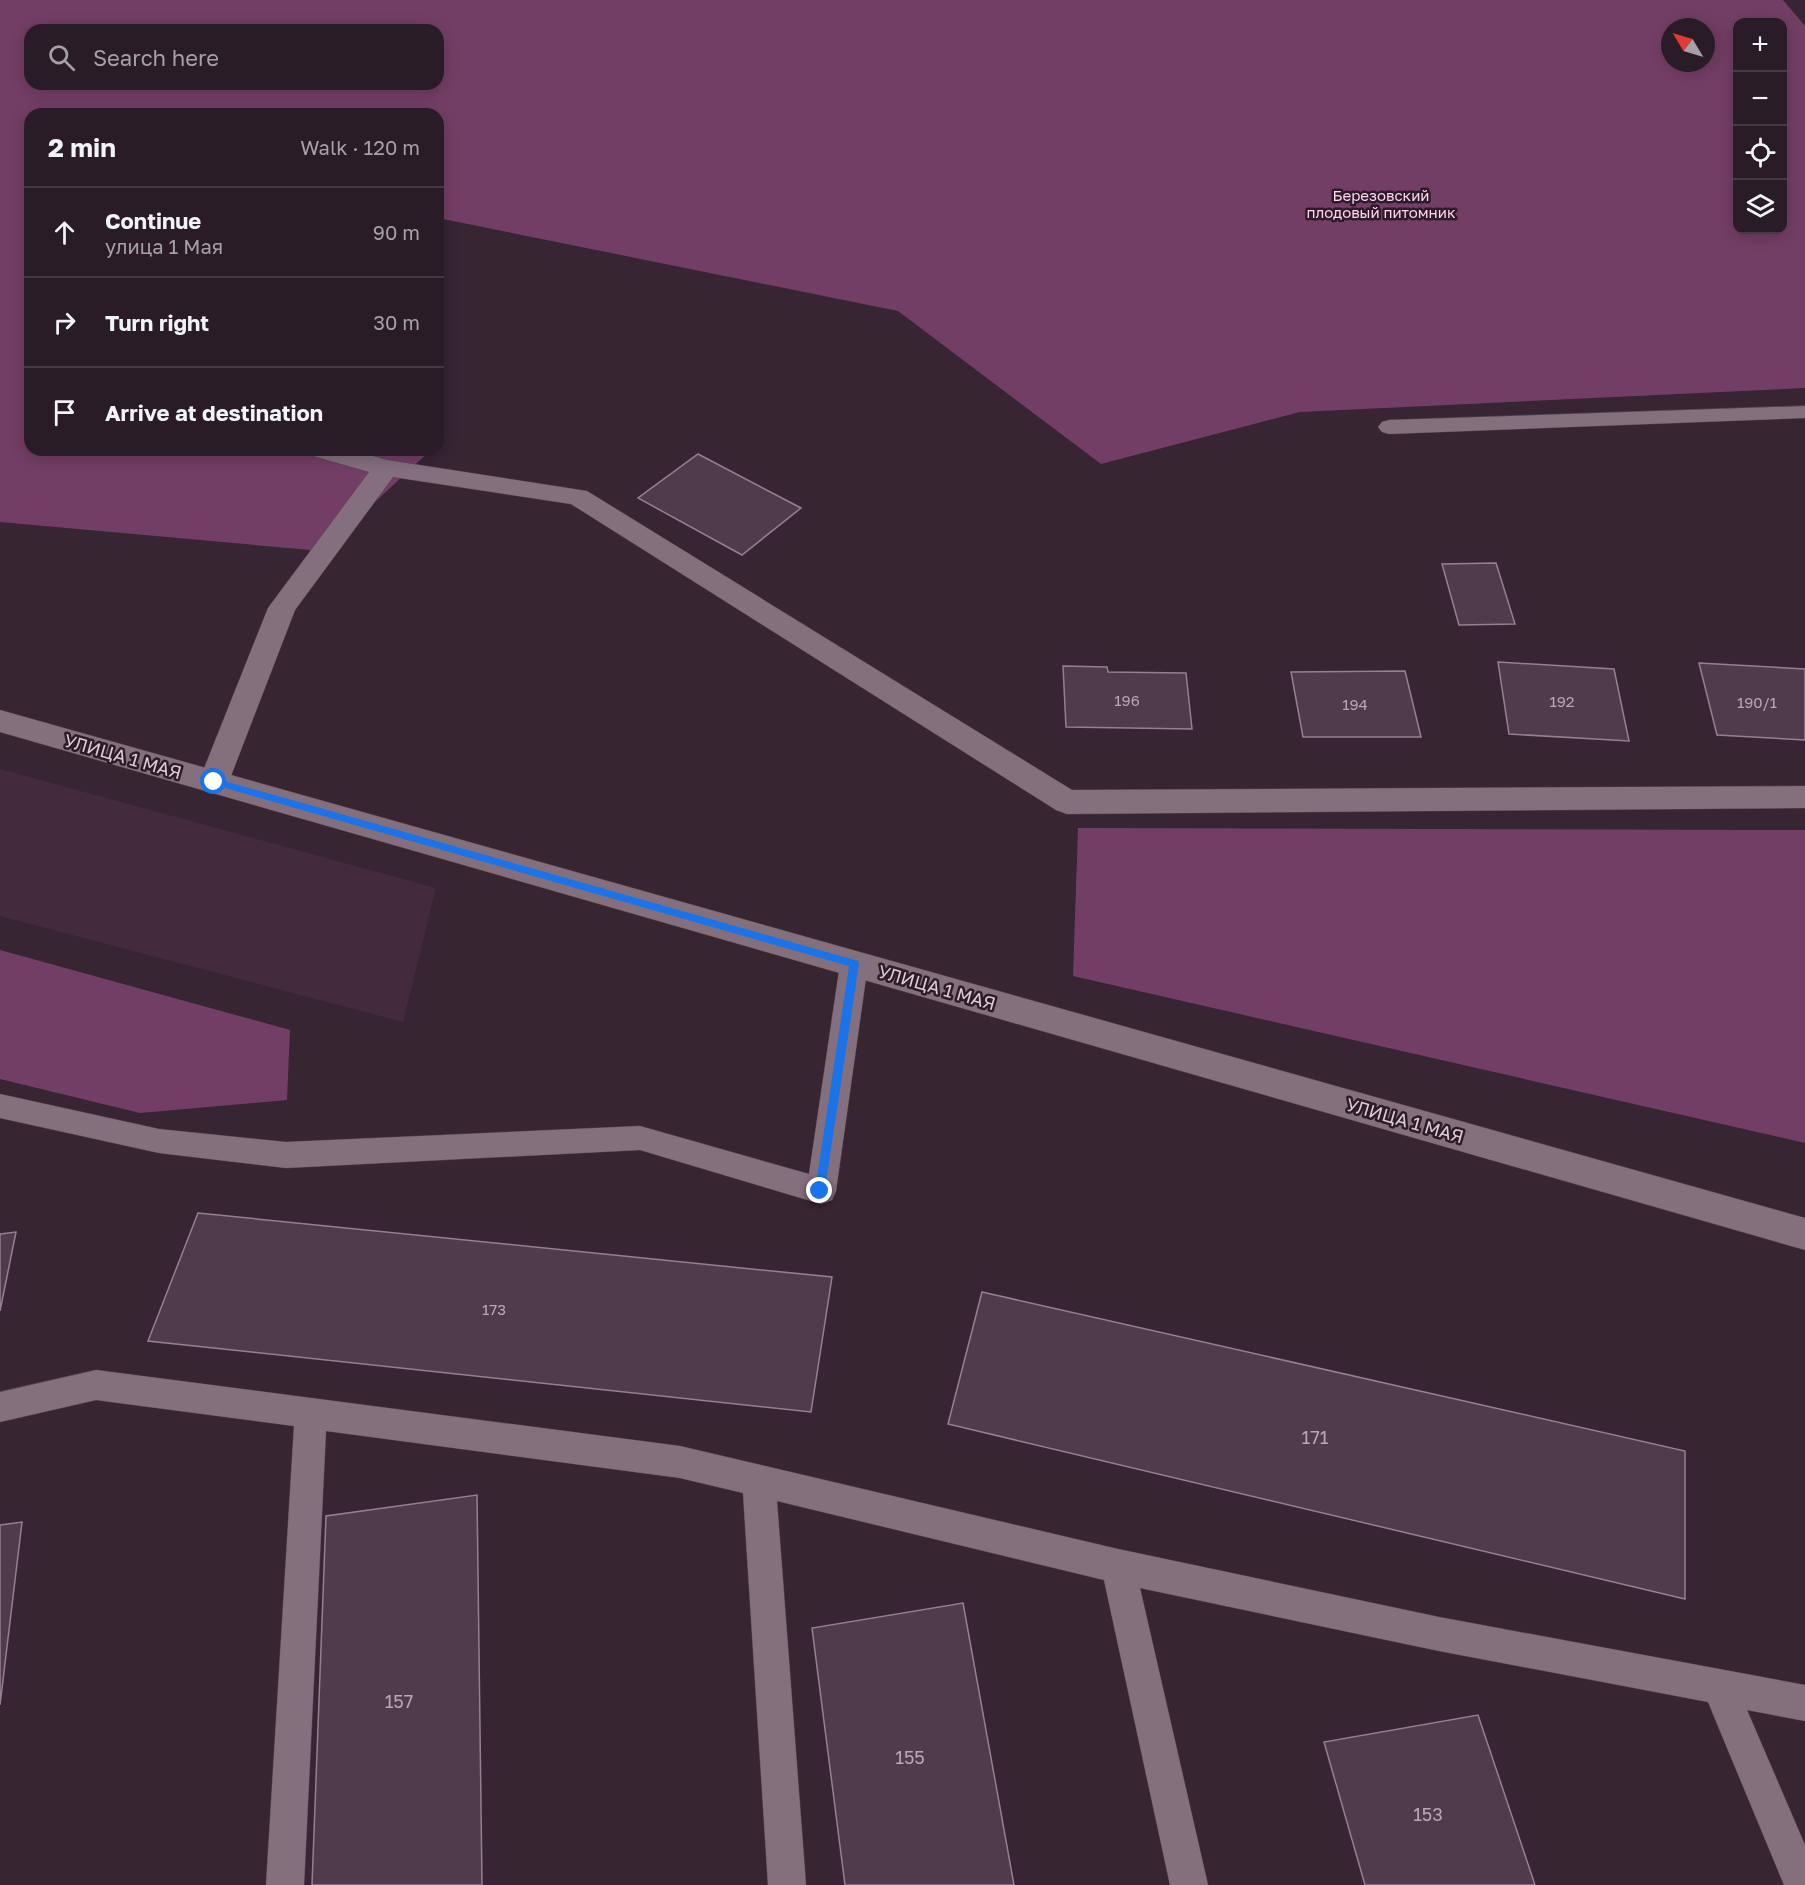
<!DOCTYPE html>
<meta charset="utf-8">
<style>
:root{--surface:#291c26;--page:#31252e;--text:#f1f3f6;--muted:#a5a1a7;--line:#453a43}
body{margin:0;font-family:"Golos Text",sans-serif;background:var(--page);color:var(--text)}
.controls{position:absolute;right:18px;top:18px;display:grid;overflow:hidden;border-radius:12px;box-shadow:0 3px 15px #0003}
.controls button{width:54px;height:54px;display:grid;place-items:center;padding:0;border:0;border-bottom:2px solid var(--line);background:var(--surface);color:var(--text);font:30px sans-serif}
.compass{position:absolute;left:1661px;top:18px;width:54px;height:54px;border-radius:50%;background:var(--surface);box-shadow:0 3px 15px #0003;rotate:308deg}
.stop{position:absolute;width:18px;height:18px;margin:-14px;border:4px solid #1a73e8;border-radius:50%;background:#fff}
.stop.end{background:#1a73e8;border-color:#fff;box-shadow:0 2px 6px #0008}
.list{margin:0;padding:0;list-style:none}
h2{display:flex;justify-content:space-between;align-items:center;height:78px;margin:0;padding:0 24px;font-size:26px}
h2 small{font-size:20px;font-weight:400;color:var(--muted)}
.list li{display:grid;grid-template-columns:39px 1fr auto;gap:18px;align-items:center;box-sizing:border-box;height:90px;padding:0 24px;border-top:2px solid var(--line)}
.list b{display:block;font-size:22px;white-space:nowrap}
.list p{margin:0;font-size:20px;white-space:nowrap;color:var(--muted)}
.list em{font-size:20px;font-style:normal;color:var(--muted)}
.icon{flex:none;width:33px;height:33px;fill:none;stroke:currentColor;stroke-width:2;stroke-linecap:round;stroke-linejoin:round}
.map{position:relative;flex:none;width:1805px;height:1885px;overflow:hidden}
.search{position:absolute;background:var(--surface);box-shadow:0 3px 15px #0003;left:24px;top:24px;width:420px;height:66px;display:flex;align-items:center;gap:15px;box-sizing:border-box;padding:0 21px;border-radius:18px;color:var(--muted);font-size:22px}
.panel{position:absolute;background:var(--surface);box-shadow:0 3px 15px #0003;left:24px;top:108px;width:420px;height:348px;border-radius:18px}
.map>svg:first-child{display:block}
.built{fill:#432b3c}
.green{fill:#733e65;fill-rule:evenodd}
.building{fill:#4f3b49;stroke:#96808f;stroke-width:1.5}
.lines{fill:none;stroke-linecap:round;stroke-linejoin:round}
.service-casing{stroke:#53434e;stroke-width:1}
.minor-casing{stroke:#53434e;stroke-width:1}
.secondary-casing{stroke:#53434e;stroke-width:1}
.service{fill:#846f7d;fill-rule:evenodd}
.minor{fill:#846f7d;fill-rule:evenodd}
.secondary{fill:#846f7d;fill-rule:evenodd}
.route{fill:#1a73e8}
.labels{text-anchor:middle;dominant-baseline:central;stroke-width:5;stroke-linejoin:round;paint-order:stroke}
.far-park-label{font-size:15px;fill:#fed4f1;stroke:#2d1b28}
.number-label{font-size:15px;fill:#b7a8b2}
.street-label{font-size:18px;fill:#dacdd5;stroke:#2d1b28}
.near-number-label{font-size:18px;fill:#b7a8b2}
</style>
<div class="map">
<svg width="1805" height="1885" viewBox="0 0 1805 1885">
<rect width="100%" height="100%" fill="#372532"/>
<polygon class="built" points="0,769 436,888 403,1022 0,916"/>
<g class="green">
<path d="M0,0H1783L1805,26V388L1300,412L1101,464L898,311L438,218V114H30V450H431L322,551L0,522ZM1738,22H1782V230H1738ZM1670,27H1706V63H1670ZM30,30H438V84H30Z"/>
<polygon points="1078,828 1805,830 1805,1143 1073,976"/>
<polygon points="0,950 290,1030 287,1100 140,1113 0,1079"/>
</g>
<g class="building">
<polygon points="698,454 801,508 742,555 638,498"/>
<polygon points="1496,563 1515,624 1459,625 1442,564"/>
<polygon points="1498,662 1614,669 1629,741 1509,734"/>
<polygon points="1699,663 1805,669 1805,740 1717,735"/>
<polygon points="1063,666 1107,667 1108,672 1186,673 1192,729 1066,727"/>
<polygon points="1405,671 1421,737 1303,737 1291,672"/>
<polygon points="198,1213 832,1277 811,1412 148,1341"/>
<polygon points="16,1232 0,1311 0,1234"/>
<polygon points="982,1292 1685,1451 1685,1599 948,1424"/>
<polygon points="477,1495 482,1885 312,1885 326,1516"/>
<polygon points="22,1522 0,1705 0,1525"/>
<polygon points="963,1603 1014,1885 845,1885 812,1628"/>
<polygon points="1478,1715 1535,1885 1365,1885 1324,1742"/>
</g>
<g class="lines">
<defs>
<g id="service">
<polygon points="1805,406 1805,418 1389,434 1382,432 1378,427 1382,422 1389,420"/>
<polygon points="854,953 864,956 868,964 836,1191 832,1200 821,1204 640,1150 286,1168 159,1153 0,1118 0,1094 159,1129 286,1142 640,1126 809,1174 840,964 844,956"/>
<polygon points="96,1370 680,1446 1118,1549 1439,1617 1805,1685 1805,1721 1747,1710 1805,1845 1805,1885 1784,1885 1708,1702 1439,1651 1140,1588 1208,1885 1170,1885 1104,1580 777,1501 806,1885 768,1885 743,1493 680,1478 326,1431 304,1885 266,1885 294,1426 96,1400 0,1422 0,1392"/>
</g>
<polygon id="minor" points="309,450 352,450 387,460 587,491 1072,790 1805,786 1805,808 1067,814 1056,810 571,504 393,477 295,610 229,781 225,789 214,792 203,789 199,781 268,608 369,472 313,456"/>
<polygon id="secondary" points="0,710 1805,1218 1805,1250 0,732"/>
</defs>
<use href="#service" class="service-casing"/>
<use href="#minor" class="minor-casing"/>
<use href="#secondary" class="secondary-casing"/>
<use href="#service" class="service"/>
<use href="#minor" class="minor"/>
<use href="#secondary" class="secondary"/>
</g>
<polygon class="route" points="214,778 858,961 859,964 824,1195 817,1195 815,1191 849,966 211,784 211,779"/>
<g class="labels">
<g class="far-park-label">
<text x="1381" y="195">Березовский<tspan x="1381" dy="17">плодовый питомник</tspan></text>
</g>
<g class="number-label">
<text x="1127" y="700">196</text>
<text x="1562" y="701">192</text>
<text x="1757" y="702">190/1</text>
<text x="1355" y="704">194</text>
<text x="494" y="1309">173</text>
</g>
<g class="street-label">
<text transform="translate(123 756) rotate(16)">УЛИЦА 1 МАЯ</text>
<text transform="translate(937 987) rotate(16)">УЛИЦА 1 МАЯ</text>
<text transform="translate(1405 1120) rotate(16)">УЛИЦА 1 МАЯ</text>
</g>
<g class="near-number-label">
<text x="1315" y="1437">171</text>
<text x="399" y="1701">157</text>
<text x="910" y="1757">155</text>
<text x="1428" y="1814">153</text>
</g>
</g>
</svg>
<div class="controls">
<button>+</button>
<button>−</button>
<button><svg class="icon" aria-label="locate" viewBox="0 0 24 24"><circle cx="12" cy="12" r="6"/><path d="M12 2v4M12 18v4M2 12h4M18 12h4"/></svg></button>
<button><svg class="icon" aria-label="layers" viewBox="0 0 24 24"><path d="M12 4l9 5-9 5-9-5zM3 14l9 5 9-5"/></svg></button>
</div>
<svg class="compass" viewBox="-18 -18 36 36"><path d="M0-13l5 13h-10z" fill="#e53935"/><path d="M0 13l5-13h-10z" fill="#a5a1a7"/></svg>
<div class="stop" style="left:214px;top:782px"></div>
<div class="stop end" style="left:820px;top:1191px"></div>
<div class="search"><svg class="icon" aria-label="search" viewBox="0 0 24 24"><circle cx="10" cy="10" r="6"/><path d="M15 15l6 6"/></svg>Search here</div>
<section class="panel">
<h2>2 min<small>Walk · 120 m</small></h2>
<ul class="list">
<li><svg class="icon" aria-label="ahead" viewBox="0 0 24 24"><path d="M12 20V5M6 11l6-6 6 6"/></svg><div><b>Continue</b><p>улица 1 Мая</p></div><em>90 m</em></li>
<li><svg class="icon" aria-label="right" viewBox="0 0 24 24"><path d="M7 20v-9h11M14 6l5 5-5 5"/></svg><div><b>Turn right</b></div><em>30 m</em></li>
<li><svg class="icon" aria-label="arrive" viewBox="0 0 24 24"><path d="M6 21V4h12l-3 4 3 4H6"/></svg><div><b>Arrive at destination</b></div></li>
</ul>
</section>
</div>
